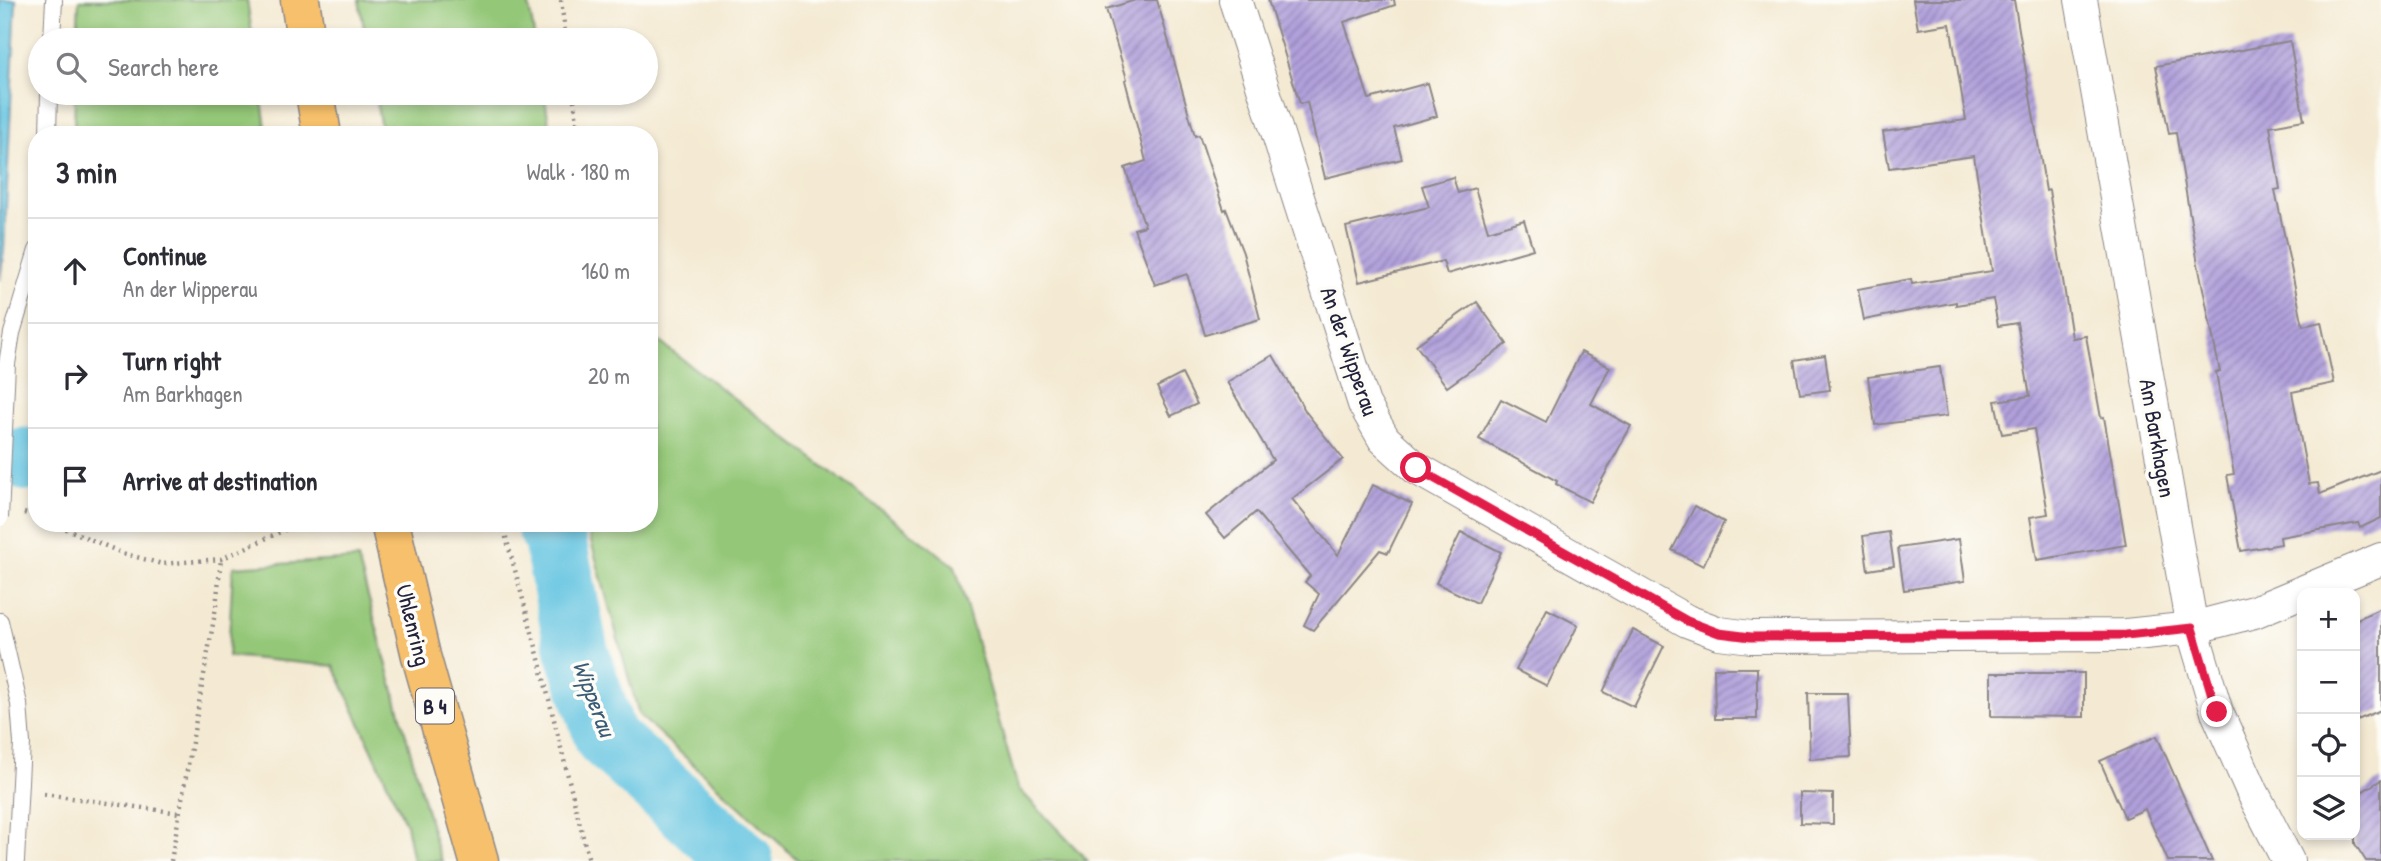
<!DOCTYPE html>
<meta charset="utf-8">
<style>
:root{--surface:#fff;--page:#f2f2f3;--text:#2b2b33;--muted:#7c7c81;--line:#e1e1e2}
body{margin:0;font-family:"Patrick Hand",sans-serif;background:var(--page);color:var(--text)}
.controls{position:absolute;right:21px;bottom:21px;display:grid;overflow:hidden;border-radius:14px;box-shadow:0 4px 10px #0003}
.controls button{width:63px;height:63px;display:grid;place-items:center;padding:0;border:0;border-bottom:2px solid var(--line);background:var(--surface);color:var(--text);font:35px sans-serif}
.stop{position:absolute;width:21px;height:21px;margin:-16px;border:5px solid #e11d48;border-radius:50%;background:#fff}
.stop.end{background:#e11d48;border-color:#fff;box-shadow:0 2px 7px #0008}
.list{margin:0;padding:0;list-style:none}
h2{display:flex;justify-content:space-between;align-items:center;height:91px;margin:0;padding:0 28px;font-size:30px}
h2 small{font-size:23px;font-weight:400;color:var(--muted)}
.list li{display:grid;grid-template-columns:46px 1fr auto;gap:21px;align-items:center;box-sizing:border-box;height:105px;padding:0 28px;border-top:2px solid var(--line)}
.list b{display:block;font-size:26px;white-space:nowrap}
.list p{margin:0;font-size:23px;white-space:nowrap;color:var(--muted)}
.list em{font-size:23px;font-style:normal;color:var(--muted)}
.icon{flex:none;width:38px;height:38px;fill:none;stroke:currentColor;stroke-width:2;stroke-linecap:round;stroke-linejoin:round}
.map{position:relative;flex:none;width:2381px;height:861px;overflow:hidden}
.search{position:absolute;background:var(--surface);box-shadow:0 4px 10px #0003;left:28px;top:28px;width:630px;height:77px;display:flex;align-items:center;gap:18px;box-sizing:border-box;padding:0 24px;border-radius:38px;color:var(--muted);font-size:26px}
.panel{position:absolute;background:var(--surface);box-shadow:0 4px 10px #0003;left:28px;top:126px;width:630px;height:406px;border-radius:28px}
.map>svg:first-child{display:block}
.grass{fill:#94c778;stroke:#5b745a;stroke-width:2}
.water{fill:#63c4e1;stroke:#42738e;stroke-width:2}
.lines{fill:none;stroke-linecap:round;stroke-linejoin:round}
.river{stroke:#63c4e1;stroke-width:63}
.building{fill:url(#building-hatch)}
.lane-casing{stroke:#8b8687;stroke-width:18}
.street-casing{stroke:#8b8687;stroke-width:34}
.highway-casing{stroke:#8b8687;stroke-width:41}
.path{stroke:#8b8687;stroke-width:4.5;stroke-dasharray:2 5;stroke-linecap:butt}
.lane{stroke:#fff;stroke-width:16}
.street{stroke:#fff;stroke-width:32}
.highway{stroke:#f7c06c;stroke-width:38}
.lane-bridge-casing{stroke:#8b8687;stroke-width:18;stroke-linecap:butt}
.lane-bridge{stroke:#fff;stroke-width:16}
.route{stroke:#e11d48;stroke-width:9}
.labels{text-anchor:middle;dominant-baseline:central;stroke-width:7;stroke-linejoin:round;paint-order:stroke}
.shield{fill:#fdfcf7;stroke:#646373;stroke-width:2}
.shield-label{font-size:21px;font-weight:bold;fill:#22223b}
.street-label{font-size:23px;fill:#22223b;stroke:#fdfcf7}
.water-label{font-size:24px;font-style:italic;fill:#395b75;stroke:#fdfcf7}
</style>
<div class="map">
<svg width="2381" height="861" viewBox="0 0 2381 861">
<defs>
<pattern id="building-hatch" width="6" height="6" patternUnits="userSpaceOnUse" patternTransform="scale(1.75)"><rect width="6" height="6" fill="#b1a0db"/><path d="M-1 1l2-2M0 6l6-6M5 7l2-2" fill="none" stroke="#9082b3"/></pattern>
</defs>
<rect width="100%" height="100%" fill="#fdfcf7"/>
<filter id="ink" filterUnits="userSpaceOnUse"><feTurbulence type="fractalNoise" baseFrequency=".0143" numOctaves="2"/><feDisplacementMap in="SourceGraphic" scale="14" xChannelSelector="R" yChannelSelector="G"/><feConvolveMatrix kernelMatrix="1 2 1 2 8 2 1 2 1" color-interpolation-filters="sRGB"/></filter>
<filter id="wash" filterUnits="userSpaceOnUse"><feTurbulence type="fractalNoise" baseFrequency=".00686" numOctaves="4" result="noise"/><feDisplacementMap in="SourceGraphic" scale="28" xChannelSelector="R" yChannelSelector="G"/><feGaussianBlur stdDeviation="1.57" result="paint"/><feColorMatrix in="noise" values="0 0 0 0 0 0 0 0 0 0 0 0 0 0 0 0 0 1.4 0 .05"/><feComposite in="paint" operator="in"/></filter>
<g filter="url(#wash)">
<rect width="100%" height="100%" fill="#f4ead3"/>
<g class="grass">
<polygon points="79,0 247,0 253,40 77,40"/>
<polygon points="359,0 528,0 535,40 366,40"/>
<polygon points="75,93 261,93 267,135 74,135"/>
<polygon points="375,93 544,93 551,135 382,135"/>
<polygon points="649,334 955,566 1018,788 1088,861 799,861 639,715 586,523 649,523"/>
<polygon points="358,559 437,849 442,861 413,861 406,824 334,666 228,656 233,567"/>
</g>
<polygon class="water" points="0,0 16,0 4,249 0,281"/>
<g class="lines">
<g class="river">
<polyline points="24,459 37,460"/>
<polyline points="547,523 554,537 577,651 606,738 742,861"/>
</g>
</g>
<g id="blocks">
<g class="building">
<polygon points="1136,0 1157,0 1195,136 1199,135 1224,210 1226,209 1243,253 1260,319 1205,335 1187,274 1155,285 1134,229 1145,226 1125,168 1146,161 1125,80 1127,79 1106,9"/>
<polygon points="1268,0 1394,0 1395,5 1344,22 1369,99 1428,83 1437,116 1394,128 1402,159 1325,178 1307,102 1300,104"/>
<polygon points="1913,0 2014,0 2046,191 2049,190 2072,338 2086,336 2101,418 2104,417 2126,545 2037,560 2030,517 2048,514 2034,429 2002,434 1995,401 2030,396 2017,323 1998,326 1993,299 1956,305 1956,302 1864,320 1858,289 1911,279 1912,284 1992,271 1974,156 1889,168 1883,132 1966,120 1950,24 1918,29"/>
<polygon points="2290,41 2304,120 2270,126 2280,189 2275,190 2303,326 2321,322 2334,383 2292,392 2309,484 2318,483 2320,494 2381,470 2381,518 2360,528 2358,523 2280,537 2281,544 2241,551 2227,475 2234,474 2216,372 2220,372 2198,264 2176,133 2169,134 2156,66"/>
<polygon points="1453,177 1458,193 1475,188 1488,231 1524,220 1533,249 1447,274 1443,261 1359,282 1346,227 1429,207 1422,186"/>
<polygon points="1477,302 1507,344 1447,387 1416,345"/>
<polygon points="1581,352 1610,367 1591,404 1631,426 1590,502 1556,484 1557,481 1479,439 1501,399 1546,422"/>
<polygon points="1273,355 1306,412 1343,459 1292,499 1338,555 1373,485 1412,504 1388,553 1380,550 1313,630 1304,625 1319,594 1305,582 1310,576 1256,512 1225,538 1206,515 1273,460 1227,382"/>
<polygon points="1825,355 1830,390 1800,394 1794,360"/>
<polygon points="1940,367 1947,416 1875,425 1868,377"/>
<polygon points="1182,374 1197,404 1171,416 1157,387"/>
<polygon points="1695,506 1724,522 1703,566 1672,550"/>
<polygon points="1461,532 1501,552 1477,603 1436,583"/>
<polygon points="1889,532 1894,566 1868,570 1863,536"/>
<polygon points="1959,539 1965,581 1904,590 1898,548"/>
<polygon points="2381,608 2381,710 2355,721 2355,620"/>
<polygon points="1547,609 1578,625 1547,686 1516,670"/>
<polygon points="1633,630 1664,646 1634,707 1603,692"/>
<polygon points="1714,668 1757,668 1757,719 1715,719"/>
<polygon points="1991,673 2084,673 2084,717 1991,716"/>
<polygon points="1808,693 1848,693 1851,757 1810,759"/>
<polygon points="2157,736 2212,861 2168,861 2145,809 2125,818 2100,761"/>
<polygon points="2381,780 2381,861 2366,861 2355,844 2355,796"/>
<polygon points="1800,793 1833,794 1833,824 1800,823"/>
</g>
</g>
</g>
<g filter="url(#ink)">
<use href="#blocks" fill-opacity="0" stroke="#8b8687" stroke-width="2"/>
<g class="lines">
<defs>
<g id="lane">
<polyline points="52,40 54,0"/>
<polyline points="48,135 49,93"/>
<polyline points="7,364 12,333 37,250"/>
<polyline points="0,621 19,704 22,743 16,861"/>
</g>
<g id="street">
<polyline points="1235,0 1364,404 1384,439 1416,468 1687,621 1719,633 1751,637 2126,635 2192,628 2254,612 2381,559"/>
<polyline points="2081,0 2192,628 2217,712 2252,791 2288,861"/>
</g>
<g id="highway">
<polyline points="300,0 306,40"/>
<polyline points="315,93 322,135"/>
<polyline points="390,523 421,656 479,861"/>
</g>
</defs>
<use href="#lane" class="lane-casing"/>
<use href="#street" class="street-casing"/>
<use href="#highway" class="highway-casing"/>
<g class="path">
<polyline points="561,0 566,40"/>
<polyline points="573,93 579,135"/>
<polyline points="24,513 37,517"/>
<polyline points="53,523 122,553 162,564 221,559 300,523"/>
<polyline points="481,523 504,530"/>
<polyline points="504,530 536,647 589,861"/>
<polyline points="504,530 508,523"/>
<polyline points="44,794 179,813"/>
<polyline points="171,861 216,607 221,559"/>
</g>
<use href="#lane" class="lane"/>
<use href="#street" class="street"/>
<use href="#highway" class="highway"/>
<defs>
<polyline id="lane-bridge" points="0,518 7,364"/>
</defs>
<use href="#lane-bridge" class="lane-bridge-casing"/>
<use href="#lane-bridge" class="lane-bridge"/>
</g>
</g>
<g class="lines" filter="url(#ink)">
<polyline class="route" points="1416,468 1687,621 1719,633 1751,637 2126,635 2192,628 2217,712"/>
</g>
<g class="labels">
<rect class="shield" x="416" y="688.5" width="38" height="35" rx="5"/>
<g class="shield-label">
<text x="435" y="706">B 4</text>
</g>
<g class="street-label">
<text transform="translate(1350 351) rotate(71)">An der Wipperau</text>
<text transform="translate(2158 438) rotate(80)">Am Barkhagen</text>
<text transform="translate(414 625) rotate(76)">Uhlenring</text>
</g>
<g class="water-label">
<text transform="translate(595 698) rotate(69)">Wipperau</text>
</g>
</g>
</svg>
<div class="controls">
<button>+</button>
<button>−</button>
<button><svg class="icon" aria-label="locate" viewBox="0 0 24 24"><circle cx="12" cy="12" r="6"/><path d="M12 2v4M12 18v4M2 12h4M18 12h4"/></svg></button>
<button><svg class="icon" aria-label="layers" viewBox="0 0 24 24"><path d="M12 4l9 5-9 5-9-5zM3 14l9 5 9-5"/></svg></button>
</div>
<div class="stop" style="left:1416px;top:468px"></div>
<div class="stop end" style="left:2217px;top:712px"></div>
<div class="search"><svg class="icon" aria-label="search" viewBox="0 0 24 24"><circle cx="10" cy="10" r="6"/><path d="M15 15l6 6"/></svg>Search here</div>
<section class="panel">
<h2>3 min<small>Walk · 180 m</small></h2>
<ul class="list">
<li><svg class="icon" aria-label="ahead" viewBox="0 0 24 24"><path d="M12 20V5M6 11l6-6 6 6"/></svg><div><b>Continue</b><p>An der Wipperau</p></div><em>160 m</em></li>
<li><svg class="icon" aria-label="right" viewBox="0 0 24 24"><path d="M7 20v-9h11M14 6l5 5-5 5"/></svg><div><b>Turn right</b><p>Am Barkhagen</p></div><em>20 m</em></li>
<li><svg class="icon" aria-label="arrive" viewBox="0 0 24 24"><path d="M6 21V4h12l-3 4 3 4H6"/></svg><div><b>Arrive at destination</b></div></li>
</ul>
</section>
</div>
